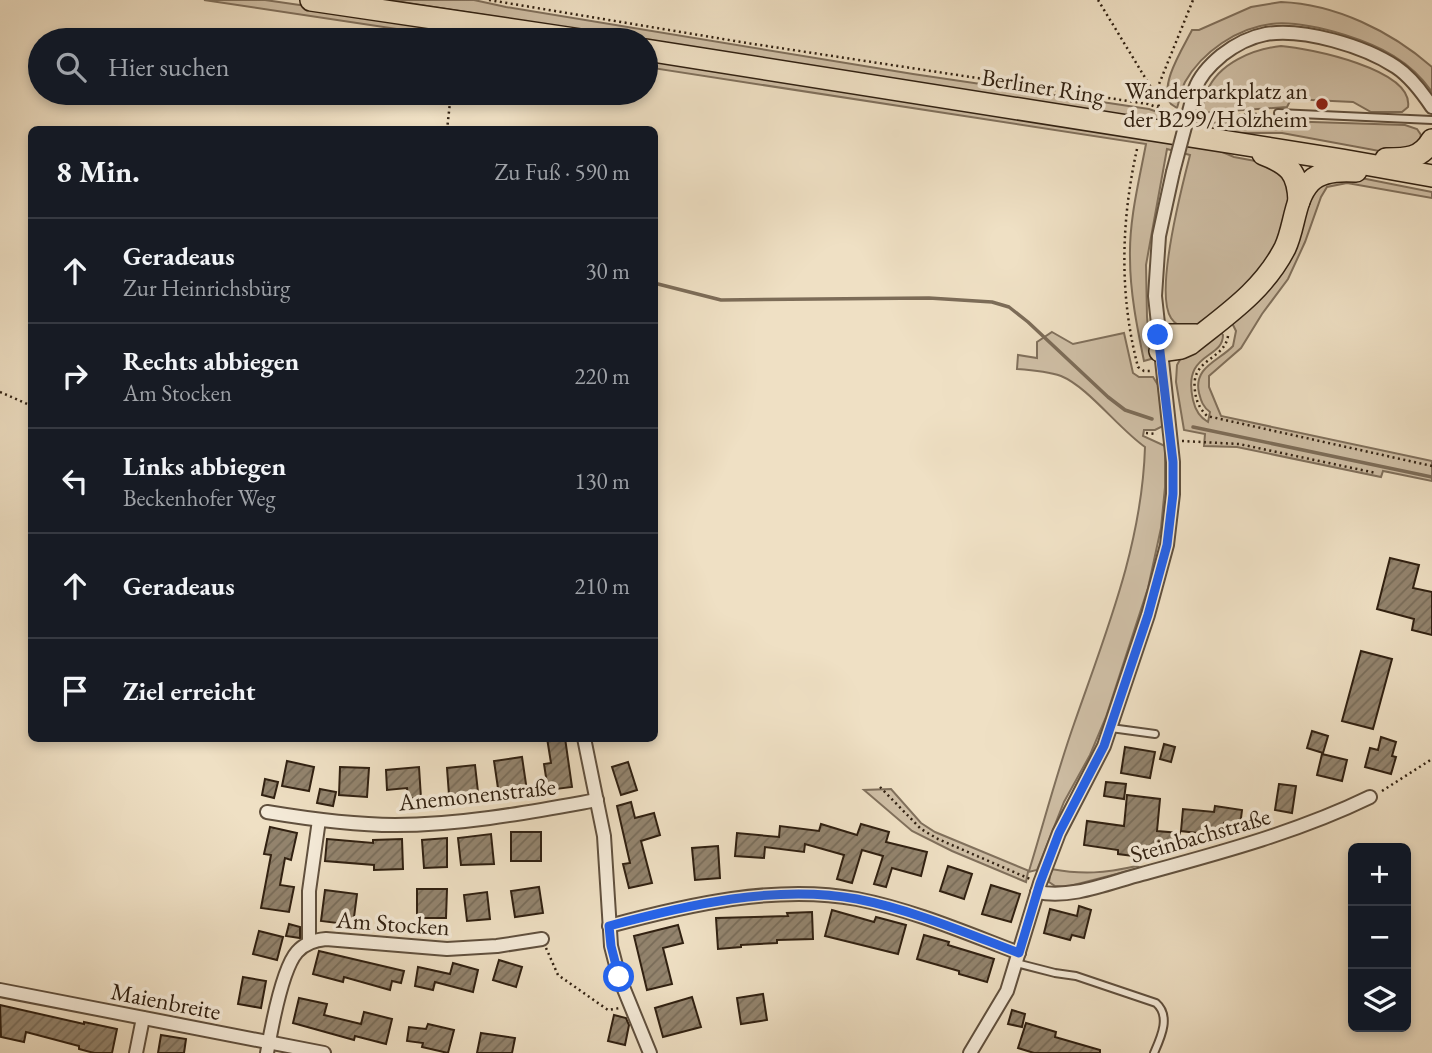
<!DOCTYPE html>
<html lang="de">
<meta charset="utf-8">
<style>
:root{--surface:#171b24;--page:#20242c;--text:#f1f3f6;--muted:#9ea1a6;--line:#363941}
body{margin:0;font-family:"EB Garamond",serif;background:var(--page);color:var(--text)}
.controls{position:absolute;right:21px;bottom:21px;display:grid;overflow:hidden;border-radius:10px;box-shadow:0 4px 10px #0003}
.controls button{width:63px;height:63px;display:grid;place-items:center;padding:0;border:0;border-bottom:2px solid var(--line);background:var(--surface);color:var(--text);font:35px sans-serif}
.stop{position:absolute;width:21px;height:21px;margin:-16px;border:5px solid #2563eb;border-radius:50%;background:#fff}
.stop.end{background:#2563eb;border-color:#fff;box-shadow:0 2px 7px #0008}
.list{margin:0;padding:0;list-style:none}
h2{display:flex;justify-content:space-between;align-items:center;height:91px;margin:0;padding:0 28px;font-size:30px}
h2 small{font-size:23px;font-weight:400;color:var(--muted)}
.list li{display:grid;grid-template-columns:46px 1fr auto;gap:21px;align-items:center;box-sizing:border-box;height:105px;padding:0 28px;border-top:2px solid var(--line)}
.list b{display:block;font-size:26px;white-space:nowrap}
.list p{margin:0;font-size:23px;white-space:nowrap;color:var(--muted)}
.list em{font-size:23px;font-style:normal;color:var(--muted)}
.icon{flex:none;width:38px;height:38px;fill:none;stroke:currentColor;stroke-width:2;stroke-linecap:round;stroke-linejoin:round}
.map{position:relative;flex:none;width:1432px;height:1053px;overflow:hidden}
.search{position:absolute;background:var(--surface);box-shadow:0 4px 10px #0003;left:28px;top:28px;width:630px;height:77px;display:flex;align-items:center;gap:18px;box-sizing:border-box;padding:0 24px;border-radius:38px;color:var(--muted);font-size:26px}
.panel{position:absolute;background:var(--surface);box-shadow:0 4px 10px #0003;left:28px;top:126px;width:630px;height:616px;border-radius:10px}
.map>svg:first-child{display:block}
.grass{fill:#cfbfa6;stroke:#80705c;stroke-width:2}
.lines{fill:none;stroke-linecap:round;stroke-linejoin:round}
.stream{stroke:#7c6c58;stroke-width:3.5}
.building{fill:url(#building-hatch);stroke:#302011;stroke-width:2}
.lane-casing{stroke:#60503e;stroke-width:10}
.street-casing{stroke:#60503e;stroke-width:16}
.primary-casing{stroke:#302011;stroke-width:24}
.path{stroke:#302011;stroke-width:2.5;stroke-dasharray:2 3.5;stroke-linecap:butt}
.lane{stroke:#f5ebd9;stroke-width:6}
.street{stroke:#f5ebd9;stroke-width:12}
.primary{stroke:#efe0c4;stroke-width:21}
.street-bridge-casing{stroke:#60503e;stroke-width:16;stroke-linecap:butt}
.street-bridge{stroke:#f5ebd9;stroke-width:12}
.route{stroke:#2563eb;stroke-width:9}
.poi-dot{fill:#8f2418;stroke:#f5ebd9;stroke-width:2.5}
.labels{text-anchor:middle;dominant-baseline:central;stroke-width:7;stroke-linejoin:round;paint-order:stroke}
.street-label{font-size:24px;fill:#302011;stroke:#f5ebd9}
.poi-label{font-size:24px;fill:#302011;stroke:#f5ebd9;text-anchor:end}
</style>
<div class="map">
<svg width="1432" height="1053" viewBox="0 0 1432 1053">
<defs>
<pattern id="building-hatch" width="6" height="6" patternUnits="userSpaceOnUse" patternTransform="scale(1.75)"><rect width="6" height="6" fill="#93846e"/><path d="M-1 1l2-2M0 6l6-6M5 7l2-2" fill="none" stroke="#786c59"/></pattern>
</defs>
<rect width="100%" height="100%" fill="#efe0c4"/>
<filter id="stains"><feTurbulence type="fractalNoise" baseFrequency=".00286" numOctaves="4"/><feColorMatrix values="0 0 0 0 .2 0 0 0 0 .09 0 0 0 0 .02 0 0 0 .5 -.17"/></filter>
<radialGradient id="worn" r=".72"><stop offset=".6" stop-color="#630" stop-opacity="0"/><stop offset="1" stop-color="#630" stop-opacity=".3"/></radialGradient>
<g class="grass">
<polygon points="204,0 265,0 543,40 470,40"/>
<polygon points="389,0 474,0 506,7 913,74 1149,109 1175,118 1198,123 1281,121 1405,125 1417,129 1421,135 1417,146 1390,153 1282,133 1233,133"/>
<path d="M1281,2C1335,4 1391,31 1432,67V92C1411,61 1380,46 1345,35C1322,28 1295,21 1271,24C1237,28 1202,52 1185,82C1181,90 1180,99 1177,108L1171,104C1158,86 1183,48 1192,30H1199L1251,7Z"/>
<path d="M1281,46C1308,48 1414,69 1408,107L1402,112H1371L1353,102L1291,99L1287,107L1201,113C1203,106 1204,98 1207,91C1219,63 1253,49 1281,46Z"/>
<path d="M646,57L1220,151L1234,157L1266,163L1292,181C1289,199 1288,223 1281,239C1275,252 1259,274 1250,284C1243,291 1202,325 1195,326C1186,329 1177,327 1171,318C1154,292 1182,186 1190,155L1167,149L1146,265L1147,317L1151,359L1144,361C1137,327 1130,292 1130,258C1129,220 1139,181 1146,144L646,67Z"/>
<path d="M1346,175L1432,192V198L1347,183L1327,187L1321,197L1305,242L1288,279L1262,314L1241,348L1209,376V387L1221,416L1432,461V481L1383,471L1381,477L1237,447L1204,446L1205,434L1184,430L1176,382L1177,365L1181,358L1220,331L1223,335C1223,360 1182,351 1193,400C1195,409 1199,417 1208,422L1210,412C1203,407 1201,401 1199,393C1193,367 1219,361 1233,346L1236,331L1232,323L1308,205L1318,184Z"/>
<path d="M1052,332L1073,344L1124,333L1133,373L1139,377H1153L1158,385L1163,426L1155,430H1144L1143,436L1165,446V487L1161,528L1148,588L1106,717L1090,755L1064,802L1037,870L1028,872L1026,882L952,851L912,831L864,790L891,789L921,823L935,832L1029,871C1044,822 1057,772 1074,724C1106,632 1142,545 1145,447C1118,428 1088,387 1061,376C1047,371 1032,370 1017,369L1018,355L1037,358V342Z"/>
<path d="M1137,866L1140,868L1066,887L1055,886L1049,882L1051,869C1084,875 1104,873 1137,866Z"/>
</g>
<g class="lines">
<g class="stream">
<polyline points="654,283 721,300 929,298 992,302 1009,307 1028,322 1108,397 1125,410 1152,419"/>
<polyline points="1193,427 1432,477"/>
</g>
</g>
<g class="building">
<polygon points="1390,558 1419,565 1413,588 1432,592 1432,635 1412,630 1414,619 1377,609"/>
<polygon points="1361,651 1392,659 1373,729 1342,721"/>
<polygon points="1312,731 1328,736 1323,753 1307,748"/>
<polygon points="1381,737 1396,742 1392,756 1396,757 1391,774 1365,767 1370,748 1378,750"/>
<polygon points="547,738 565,738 572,787 548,790 544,764 551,763"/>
<polygon points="1164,744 1175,747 1171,762 1160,759"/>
<polygon points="1125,747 1155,752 1150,778 1121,773"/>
<polygon points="1322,754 1347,760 1342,781 1317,775"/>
<polygon points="522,757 527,791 499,795 494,761"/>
<polygon points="287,761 314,767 309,791 282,786"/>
<polygon points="628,762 637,790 621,795 612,767"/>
<polygon points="475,765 478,792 449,795 447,768"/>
<polygon points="340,767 369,768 367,797 339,795"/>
<polygon points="419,767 421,798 408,798 407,788 387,790 386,770"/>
<polygon points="265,779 278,782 274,798 262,795"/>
<polygon points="1106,782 1126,784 1124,799 1104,796"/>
<polygon points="1279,784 1296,786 1292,813 1275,810"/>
<polygon points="320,789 336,792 333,806 317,803"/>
<polygon points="1127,795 1160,799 1157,831 1180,833 1178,852 1142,849 1141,857 1118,854 1118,850 1084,845 1087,821 1124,826"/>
<polygon points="631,802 635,818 654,813 660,835 641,841 652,883 629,888 623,864 630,863 617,806"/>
<polygon points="1215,806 1242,810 1240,826 1224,823 1222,836 1181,831 1183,809 1214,812"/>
<polygon points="821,824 857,835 861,824 889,832 886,842 927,852 921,876 892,868 886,887 874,884 883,856 862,850 852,883 837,879 844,855 805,844 804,852 765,847 764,858 735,856 737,833 779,837 780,826 819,831"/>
<polygon points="270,827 297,833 291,860 285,858 280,885 294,887 289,912 261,908 271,855 264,854"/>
<rect x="511" y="832" width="30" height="29"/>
<polygon points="491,834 494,864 461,865 458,838"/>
<polygon points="447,838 447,867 424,868 422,840"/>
<polygon points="327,839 373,843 373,840 402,839 403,869 374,870 374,865 325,861"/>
<polygon points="718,846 720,878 695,880 692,848"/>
<polygon points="948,866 972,874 964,899 940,891"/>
<polygon points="991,885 1020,894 1011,922 982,914"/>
<polygon points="539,887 543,913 515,917 511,891"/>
<polygon points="417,889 447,889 446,918 417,918"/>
<polygon points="325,890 357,894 353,925 321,921"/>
<polygon points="487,892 490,919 467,921 464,895"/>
<polygon points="1079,906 1091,910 1084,938 1072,935 1070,940 1044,933 1050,909 1077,916"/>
<polygon points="832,910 874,922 876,917 906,925 898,954 825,936"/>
<polygon points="812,912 813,939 777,940 777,943 741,945 741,947 718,949 716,918 788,916 787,913"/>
<polygon points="289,924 300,927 300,938 286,936"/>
<polygon points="678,925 683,943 663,948 672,984 647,990 634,936"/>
<polygon points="259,931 283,937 277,960 253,954"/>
<polygon points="924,935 949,942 948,945 994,959 987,982 959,974 959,971 917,959"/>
<polygon points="319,951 404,971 401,983 392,981 390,990 344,977 343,982 313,974"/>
<polygon points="499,960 522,967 516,987 493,980"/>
<polygon points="453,963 478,970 473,992 435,982 433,990 415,986 418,967 450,974"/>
<polygon points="243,977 266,981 261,1008 238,1004"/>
<polygon points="763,994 767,1020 741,1024 737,998"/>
<polygon points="692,997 701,1027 663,1037 655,1008"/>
<polygon points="299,998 327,1004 324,1015 361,1024 364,1012 392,1019 386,1044 355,1036 354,1040 293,1023"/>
<polygon points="0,1005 84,1024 84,1022 117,1029 112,1053 94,1053 79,1049 79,1046 26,1032 24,1042 1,1037"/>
<polygon points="1012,1010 1025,1014 1022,1027 1008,1024"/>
<polygon points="614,1015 626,1018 629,1025 625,1045 608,1041"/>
<polygon points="1026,1023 1056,1032 1055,1037 1100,1050 1100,1053 1034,1053 1018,1048"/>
<polygon points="428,1024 454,1030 448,1053 422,1047 423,1043 407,1041 409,1027 426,1029"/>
<polygon points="481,1033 515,1038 512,1053 477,1053"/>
<polygon points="161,1035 186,1039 184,1053 158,1053"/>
</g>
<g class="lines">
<defs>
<g id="lane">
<polyline points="1278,113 1432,120"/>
<polyline points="1111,728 1155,734"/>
<path d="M1016,963L1055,973L1076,976L1156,1003C1171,1016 1161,1037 1154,1053"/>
</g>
<g id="street">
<path d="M1195,89C1200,75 1211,64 1222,55C1235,45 1250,37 1266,34C1304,28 1364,46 1396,67C1411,77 1422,92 1432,107"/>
<polyline points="584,738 604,836 611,946 619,977 650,1053"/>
<path d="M267,812C309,819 351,825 395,825C463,825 530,812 597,800"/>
<path d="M1037,892C1072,899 1108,883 1142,874C1219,853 1298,832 1370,797"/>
<path d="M609,926C687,905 776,884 857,899C913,910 966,933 1019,953"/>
<polyline points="309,942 309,891 319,820"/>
<polyline points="0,990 324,1053"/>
<polyline points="136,1053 143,1018"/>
<path d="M267,1053C271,1030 282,969 297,952C305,943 314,940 326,939L447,949L497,946L542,939"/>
<polyline points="970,1053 1007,991 1040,883 1059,833 1104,746 1148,615 1167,545 1173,494 1173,462 1155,296 1159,236 1173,172"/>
</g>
<g id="primary">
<polyline points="311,0 581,40"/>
<polyline points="646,50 1342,160 1432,176"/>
<path d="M1263,154C1289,164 1298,172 1299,201"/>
<path d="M1386,159C1406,159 1421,159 1432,140"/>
<polyline points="1158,335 1196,335"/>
<path d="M1160,351L1181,348L1190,344C1226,315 1263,291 1285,248C1295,227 1294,199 1310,182C1321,170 1341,170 1356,171"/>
</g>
</defs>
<use href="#lane" class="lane-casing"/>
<use href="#street" class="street-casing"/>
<use href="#primary" class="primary-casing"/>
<g class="path">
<polyline points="489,0 747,43 1148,104 1176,114"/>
<polyline points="1098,0 1155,94 1159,107"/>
<polyline points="438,37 447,40"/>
<polyline points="1155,94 1193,0"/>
<polyline points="1200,118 1270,113"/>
<polyline points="447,130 451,93"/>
<path d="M1137,149C1121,221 1119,295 1138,367L1144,371H1152"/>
<path d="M1228,336C1224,361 1190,358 1195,391C1196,401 1200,409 1207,416L1432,466"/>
<polyline points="0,392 32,406"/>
<polyline points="1146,433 1157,434"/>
<polyline points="1182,441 1239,444 1376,473"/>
<polyline points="880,787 921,829 938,839 1030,879"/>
<polyline points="1382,791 1432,759"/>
<polyline points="546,948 558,975 608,1010 620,1008"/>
</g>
<use href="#lane" class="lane"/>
<use href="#street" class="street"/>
<use href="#primary" class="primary"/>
<defs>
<polyline id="street-bridge" points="1173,172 1195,89"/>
</defs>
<use href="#street-bridge" class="street-bridge-casing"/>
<use href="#street-bridge" class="street-bridge"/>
</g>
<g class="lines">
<path class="route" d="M619,977L611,946L609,926C687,905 776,884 857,899C913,910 966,933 1019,953L1040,883L1059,833L1104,746L1148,615L1167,545L1173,494V462L1158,335"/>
</g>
<circle class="poi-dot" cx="1322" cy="104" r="7"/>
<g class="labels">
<g class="street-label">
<text transform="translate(1043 86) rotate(9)">Berliner Ring</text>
<text transform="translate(477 794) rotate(-6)">Anemonenstraße</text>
<text transform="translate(1200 835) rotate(-16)">Steinbachstraße</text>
<text transform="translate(393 923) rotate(4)">Am Stocken</text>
<text transform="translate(166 1001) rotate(11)">Maienbreite</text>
</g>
<g class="poi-label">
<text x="1308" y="90">Wanderparkplatz an<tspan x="1308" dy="28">der B299/Holzheim</tspan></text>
</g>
</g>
<rect width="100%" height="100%" filter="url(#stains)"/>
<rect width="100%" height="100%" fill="url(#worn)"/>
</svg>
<div class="controls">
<button>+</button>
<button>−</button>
<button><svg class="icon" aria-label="layers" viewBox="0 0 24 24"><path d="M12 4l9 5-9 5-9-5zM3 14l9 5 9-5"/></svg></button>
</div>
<div class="stop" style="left:619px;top:977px"></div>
<div class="stop end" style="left:1158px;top:335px"></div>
<div class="search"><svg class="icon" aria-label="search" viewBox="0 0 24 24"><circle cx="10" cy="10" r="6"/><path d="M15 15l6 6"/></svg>Hier suchen</div>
<section class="panel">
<h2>8 Min.<small>Zu Fuß · 590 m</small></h2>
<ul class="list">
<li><svg class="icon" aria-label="ahead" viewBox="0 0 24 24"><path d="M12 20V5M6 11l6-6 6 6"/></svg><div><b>Geradeaus</b><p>Zur Heinrichsbürg</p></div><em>30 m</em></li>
<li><svg class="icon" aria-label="right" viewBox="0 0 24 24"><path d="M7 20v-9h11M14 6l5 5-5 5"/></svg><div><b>Rechts abbiegen</b><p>Am Stocken</p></div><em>220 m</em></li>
<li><svg class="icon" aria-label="left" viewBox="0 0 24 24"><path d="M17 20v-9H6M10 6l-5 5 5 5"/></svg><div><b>Links abbiegen</b><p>Beckenhofer Weg</p></div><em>130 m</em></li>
<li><svg class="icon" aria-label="ahead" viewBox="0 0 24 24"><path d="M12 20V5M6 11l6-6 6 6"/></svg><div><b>Geradeaus</b></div><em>210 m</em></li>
<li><svg class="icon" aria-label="arrive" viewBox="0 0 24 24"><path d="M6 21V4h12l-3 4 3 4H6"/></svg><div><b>Ziel erreicht</b></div></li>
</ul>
</section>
</div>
